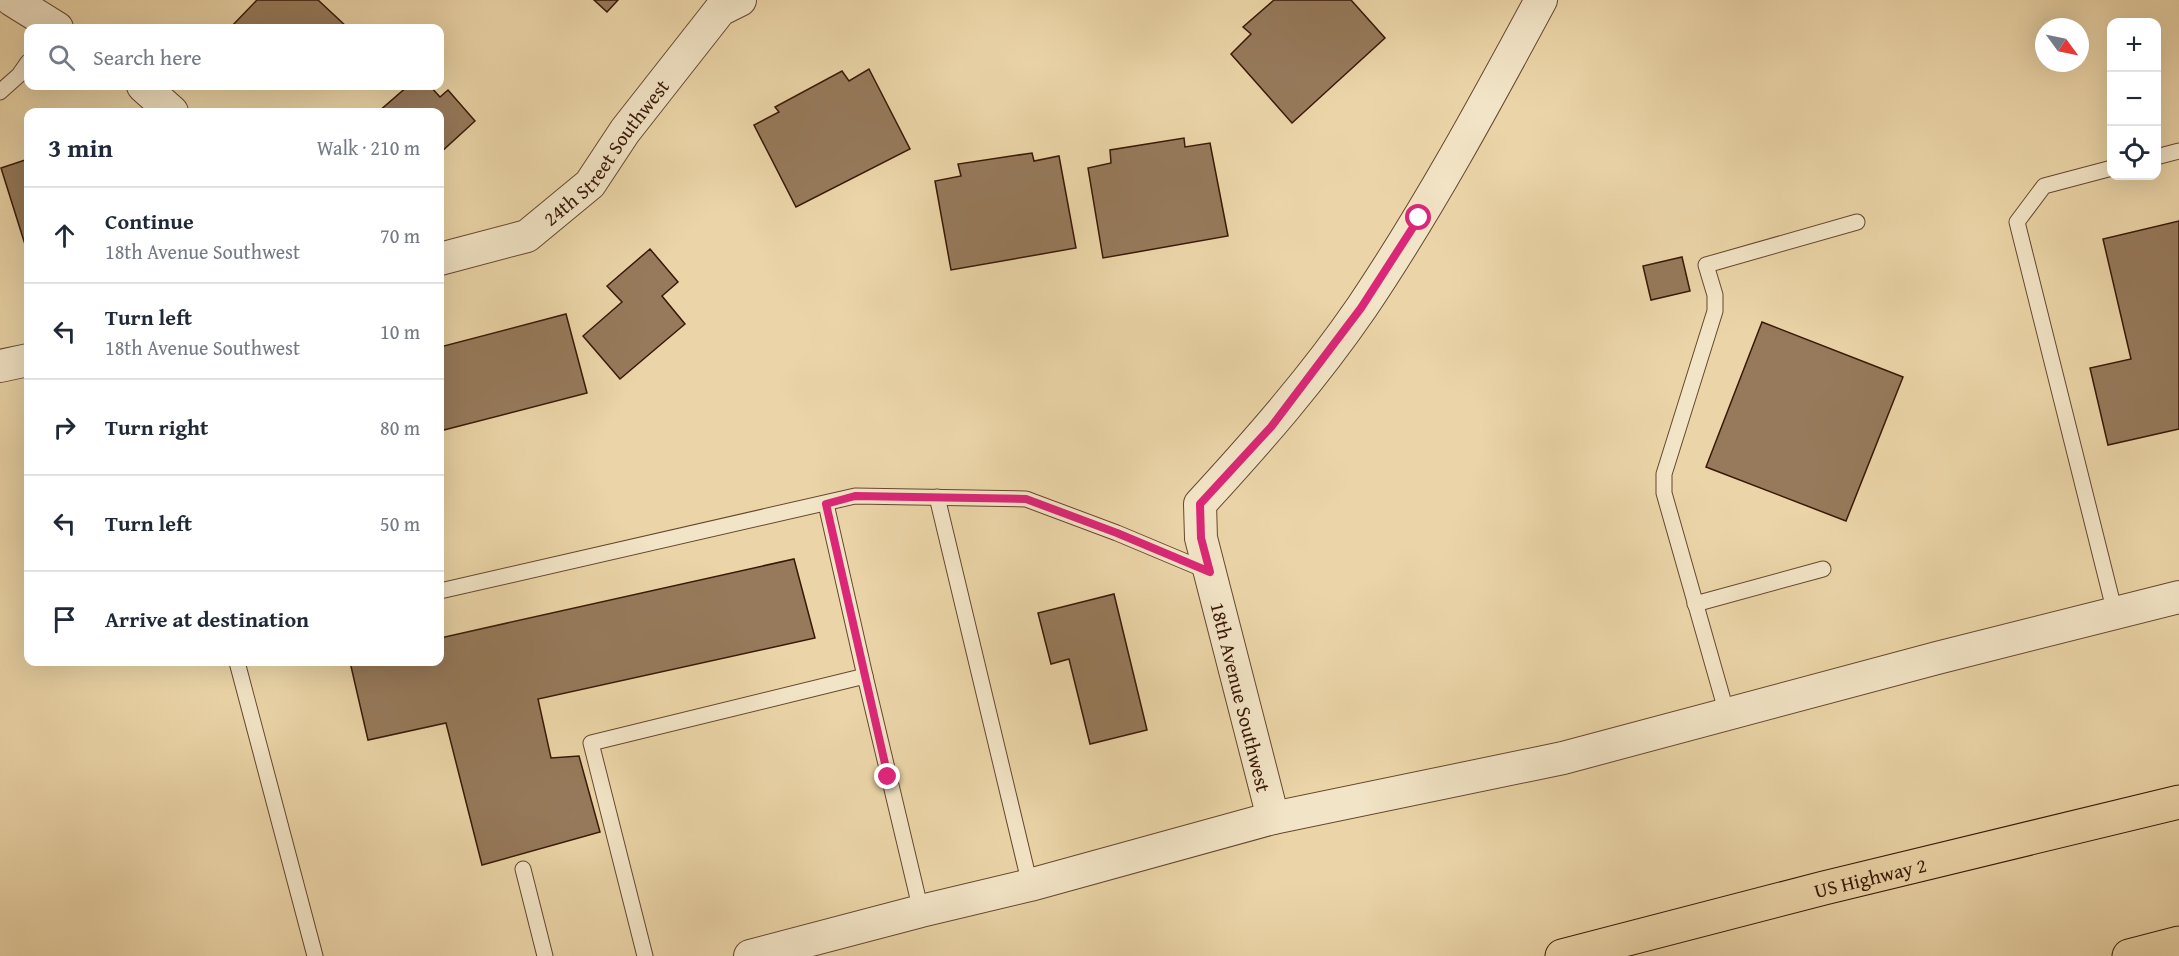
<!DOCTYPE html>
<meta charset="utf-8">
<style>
:root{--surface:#fff;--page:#f2f2f3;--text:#1f2937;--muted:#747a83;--line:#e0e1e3}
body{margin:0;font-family:"Gentium Book Plus",serif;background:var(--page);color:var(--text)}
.controls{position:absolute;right:18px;top:18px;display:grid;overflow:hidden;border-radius:12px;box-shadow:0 6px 24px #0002}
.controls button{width:54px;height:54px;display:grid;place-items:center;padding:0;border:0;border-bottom:2px solid var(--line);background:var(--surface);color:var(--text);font:30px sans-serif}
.compass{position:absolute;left:2035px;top:18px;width:54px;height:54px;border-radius:50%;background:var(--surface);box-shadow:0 6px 24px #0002;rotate:123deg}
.stop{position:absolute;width:18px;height:18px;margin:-14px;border:4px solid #db2777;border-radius:50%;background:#fff}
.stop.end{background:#db2777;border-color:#fff;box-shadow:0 2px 6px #0008}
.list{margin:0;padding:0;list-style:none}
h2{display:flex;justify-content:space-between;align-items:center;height:78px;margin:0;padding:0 24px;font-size:26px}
h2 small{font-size:20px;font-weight:400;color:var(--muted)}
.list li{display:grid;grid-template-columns:39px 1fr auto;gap:18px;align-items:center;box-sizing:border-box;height:96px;padding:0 24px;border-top:2px solid var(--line)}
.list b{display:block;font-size:22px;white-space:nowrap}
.list p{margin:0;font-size:20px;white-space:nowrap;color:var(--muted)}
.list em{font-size:20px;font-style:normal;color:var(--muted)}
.icon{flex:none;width:33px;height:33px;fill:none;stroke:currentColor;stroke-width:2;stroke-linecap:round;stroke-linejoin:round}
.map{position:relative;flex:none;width:2179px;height:956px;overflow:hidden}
.search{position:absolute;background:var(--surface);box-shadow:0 6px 24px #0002;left:24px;top:24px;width:420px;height:66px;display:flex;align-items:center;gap:15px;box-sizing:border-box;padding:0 21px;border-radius:12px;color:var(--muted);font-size:22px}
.panel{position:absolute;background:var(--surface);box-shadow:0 6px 24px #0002;left:24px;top:108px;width:420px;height:558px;border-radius:12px}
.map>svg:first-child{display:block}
.building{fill:#967a5b;stroke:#391807;stroke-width:1.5}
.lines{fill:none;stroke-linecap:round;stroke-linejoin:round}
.service-casing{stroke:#66472f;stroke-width:17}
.minor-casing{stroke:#66472f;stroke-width:34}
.trunk-casing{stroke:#391807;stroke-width:35}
.service{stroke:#f2e4c6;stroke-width:15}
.minor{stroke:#f2e4c6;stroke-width:32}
.trunk{stroke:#ebd5a8;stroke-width:33}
.route{stroke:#db2777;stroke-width:8}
.labels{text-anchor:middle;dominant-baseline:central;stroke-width:5;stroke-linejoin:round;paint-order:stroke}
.street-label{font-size:20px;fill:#391807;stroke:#f2e4c6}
</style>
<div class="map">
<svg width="2179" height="956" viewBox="0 0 2179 956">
<rect width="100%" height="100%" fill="#ebd5a8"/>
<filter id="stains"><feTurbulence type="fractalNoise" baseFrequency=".00333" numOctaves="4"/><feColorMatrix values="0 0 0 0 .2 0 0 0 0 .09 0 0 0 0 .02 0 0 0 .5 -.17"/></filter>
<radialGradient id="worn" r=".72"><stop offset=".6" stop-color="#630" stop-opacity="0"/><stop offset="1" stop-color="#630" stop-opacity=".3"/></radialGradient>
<g class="building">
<polygon points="257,0 318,0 348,28 230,28"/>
<polygon points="594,0 618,0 607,12"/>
<polygon points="1274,0 1351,0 1385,38 1292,123 1231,54 1251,34 1243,27"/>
<polygon points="869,69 910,149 796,207 754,125 779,112 775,107 842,71 849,81"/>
<polygon points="408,86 430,86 440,97 448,90 475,121 440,153 440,112 378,112"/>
<polygon points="1184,138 1185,147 1210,143 1228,236 1103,258 1088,168 1111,163 1110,150"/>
<polygon points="1032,153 1034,161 1059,156 1076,248 951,270 935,181 961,176 958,164"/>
<polygon points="28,159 28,254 1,168"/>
<polygon points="2179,221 2179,429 2108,445 2090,368 2131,359 2103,239"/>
<polygon points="650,249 678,282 662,296 685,324 620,379 583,336 622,302 607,286"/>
<polygon points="1682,257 1690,291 1651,300 1643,266"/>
<polygon points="566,314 587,393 440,431 440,347"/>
<polygon points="1762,322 1903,377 1846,521 1706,467"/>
<polygon points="794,559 815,638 538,699 551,758 579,756 600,832 482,865 446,723 368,740 350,662 440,662 440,638"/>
<polygon points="1114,594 1147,730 1090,744 1069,659 1051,664 1038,613"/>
</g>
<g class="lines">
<defs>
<g id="service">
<polyline points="0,92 19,75 28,62"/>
<polyline points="2156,157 2179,151"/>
<polyline points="2112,168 2044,186 2017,222 2115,613"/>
<polyline points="937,497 1030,885"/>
<polyline points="826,504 865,676"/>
<polyline points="440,591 855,496 1026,499 1117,533 1210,572"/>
<polyline points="1695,604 1823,569"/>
<polyline points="237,662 315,956"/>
<polyline points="1727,714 1664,493 1664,474 1715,311 1715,295 1706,265 1857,222"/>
<polyline points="523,869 545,956"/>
<polyline points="645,956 591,743 865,676 921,911"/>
</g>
<g id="minor">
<polyline points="12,0 57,28"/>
<polyline points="143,86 172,112"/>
<path id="s1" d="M440,259L527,236L590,184L625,131L720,10L740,0"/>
<polyline points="0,366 28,360"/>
<path d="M1273,818L1201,538L1200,504C1258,441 1314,377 1362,307C1428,209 1485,104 1541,0"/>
<polyline points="750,956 921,911 1030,885 1273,818 1563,758 1937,658 2179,597"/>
</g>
<g id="trunk">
<path id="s2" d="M1562,956L1824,888L2179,802"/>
<polyline points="2129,956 2179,943"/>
</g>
</defs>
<use href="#service" class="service-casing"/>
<use href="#minor" class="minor-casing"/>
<use href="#trunk" class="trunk-casing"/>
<use href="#service" class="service"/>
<use href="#minor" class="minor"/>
<use href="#trunk" class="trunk"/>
</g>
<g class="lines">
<polyline class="route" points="888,777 826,504 855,496 1026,499 1117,533 1210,572 1201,538 1200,504 1271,427 1361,308 1419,218"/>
</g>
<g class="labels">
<g class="street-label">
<text stroke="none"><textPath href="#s1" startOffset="206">24th Street Southwest</textPath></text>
<text transform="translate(1241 697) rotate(76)">18th Avenue Southwest</text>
<text stroke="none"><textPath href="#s2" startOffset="318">US Highway 2</textPath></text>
</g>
</g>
<rect width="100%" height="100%" filter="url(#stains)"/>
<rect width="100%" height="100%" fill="url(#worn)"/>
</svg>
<div class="controls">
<button>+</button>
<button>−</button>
<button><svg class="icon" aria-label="locate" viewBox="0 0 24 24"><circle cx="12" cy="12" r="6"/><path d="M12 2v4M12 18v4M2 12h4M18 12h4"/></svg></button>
</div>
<svg class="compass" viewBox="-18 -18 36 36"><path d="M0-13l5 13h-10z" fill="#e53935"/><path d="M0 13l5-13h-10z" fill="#747a83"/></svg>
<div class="stop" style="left:1419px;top:218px"></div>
<div class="stop end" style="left:888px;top:777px"></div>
<div class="search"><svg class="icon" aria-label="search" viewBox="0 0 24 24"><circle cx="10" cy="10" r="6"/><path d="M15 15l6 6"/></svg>Search here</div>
<section class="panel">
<h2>3 min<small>Walk · 210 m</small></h2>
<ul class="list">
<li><svg class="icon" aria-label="ahead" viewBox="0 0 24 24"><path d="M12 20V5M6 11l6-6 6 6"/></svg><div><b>Continue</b><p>18th Avenue Southwest</p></div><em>70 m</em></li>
<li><svg class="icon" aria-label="left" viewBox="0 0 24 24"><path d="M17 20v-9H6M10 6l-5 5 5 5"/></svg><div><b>Turn left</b><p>18th Avenue Southwest</p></div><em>10 m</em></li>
<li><svg class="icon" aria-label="right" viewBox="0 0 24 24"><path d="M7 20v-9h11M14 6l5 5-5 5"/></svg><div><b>Turn right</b></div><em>80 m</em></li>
<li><svg class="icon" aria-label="left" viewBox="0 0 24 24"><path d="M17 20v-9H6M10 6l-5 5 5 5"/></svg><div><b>Turn left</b></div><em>50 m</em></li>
<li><svg class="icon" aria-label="arrive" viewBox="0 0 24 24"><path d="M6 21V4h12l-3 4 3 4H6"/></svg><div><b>Arrive at destination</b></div></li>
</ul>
</section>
</div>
